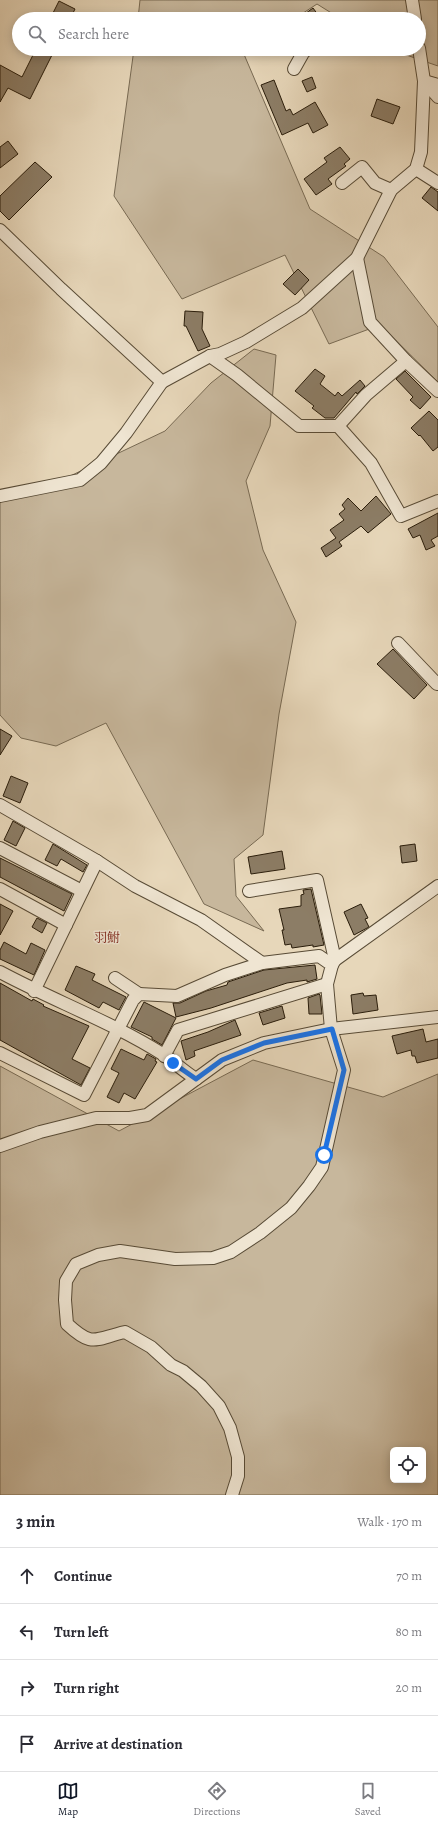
<!DOCTYPE html>
<meta charset="utf-8">
<style>
:root{--surface:#fff;--page:#f7f7f7;--text:#2b2b33;--muted:#7c7c81;--line:#e1e1e2;--accent:#111827}
body{margin:0;font-family:Alegreya,"Noto Serif JP",serif;background:var(--page);color:var(--text)}
.controls{position:absolute;right:12px;bottom:12px;display:grid;overflow:hidden;border-radius:6px;box-shadow:0 2px 10px #0003}
.controls button{width:36px;height:36px;display:grid;place-items:center;padding:0;border:0;border-bottom:1px solid var(--line);background:var(--surface);color:var(--text);font:20px sans-serif}
.stop{position:absolute;width:12px;height:12px;margin:-9px;border:3px solid #1a73e8;border-radius:50%;background:#fff}
.stop.end{background:#1a73e8;border-color:#fff;box-shadow:0 1px 4px #0008}
.list{margin:0;padding:0;list-style:none}
h2{display:flex;justify-content:space-between;align-items:center;height:52px;margin:0;padding:0 16px;font-size:17px}
h2 small{font-size:13px;font-weight:400;color:var(--muted)}
.list li{display:grid;grid-template-columns:26px 1fr auto;gap:12px;align-items:center;box-sizing:border-box;height:56px;padding:0 16px;border-top:1px solid var(--line)}
.list b{display:block;font-size:15px;white-space:nowrap}
.list em{font-size:13px;font-style:normal;color:var(--muted)}
.icon{flex:none;width:22px;height:22px;fill:none;stroke:currentColor;stroke-width:2;stroke-linecap:round;stroke-linejoin:round}
.map{position:relative;flex:none;width:438px;height:1495px;overflow:hidden}
.search{position:absolute;background:var(--surface);box-shadow:0 2px 10px #0003;left:12px;right:12px;top:12px;height:44px;display:flex;align-items:center;gap:10px;box-sizing:border-box;padding:0 14px;border-radius:22px;color:var(--muted);font-size:15px}
.sheet{height:276px;background:var(--surface)}
nav{display:flex;justify-content:space-around;align-items:center;box-sizing:border-box;height:56px;border-top:1px solid var(--line);background:var(--surface);font-size:11px;color:var(--muted)}
nav a{display:grid;justify-items:center;gap:2px}
nav .on{color:var(--accent)}
.map>svg:first-child{display:block}
.green{fill:#c7b79c;stroke:#786a53;fill-rule:evenodd}
.building{fill:#8c7d66;stroke:#291c0a}
.lines{fill:none;stroke-linecap:round;stroke-linejoin:round}
.minor-casing{stroke:#584b36;stroke-width:14}
.minor{stroke:#efe5d2;stroke-width:12}
.route{stroke:#1a73e8;stroke-width:5}
.labels{text-anchor:middle;dominant-baseline:central;stroke-width:3;stroke-linejoin:round;paint-order:stroke}
.quarter-label{font-size:13px;fill:#7a1f14;stroke:#efe5d2}
</style>
<div class="map">
<svg width="438" height="1495" viewBox="0 0 438 1495">
<rect width="100%" height="100%" fill="#e7d7ba"/>
<filter id="stains"><feTurbulence type="fractalNoise" baseFrequency=".005" numOctaves="4"/><feColorMatrix values="0 0 0 0 .2 0 0 0 0 .09 0 0 0 0 .02 0 0 0 .5 -.17"/></filter>
<radialGradient id="worn" r=".72"><stop offset=".6" stop-color="#630" stop-opacity="0"/><stop offset="1" stop-color="#630" stop-opacity=".3"/></radialGradient>
<g class="green">
<polygon points="140,0 438,0 438,66 389,49 419,49 419,19 341,19 317,4 294,19 138,19"/>
<polygon points="134,49 248,49 243,52 310,209 384,257 438,327 438,382 380,325 329,344 285,255 182,299 114,196"/>
<polygon points="254,349 276,355 270,426 246,481 263,550 296,622 279,714 263,835 234,859 236,896 264,931 204,904 106,723 56,746 21,738 0,715 0,493 28,496 165,431 211,383"/>
<path d="M253,1060L383,1097L438,1074V1495H0V1066L119,1131ZM393,1450H423V1480H393Z"/>
</g>
<g class="building">
<polygon points="59,1 75,9 70,19 50,19"/>
<polygon points="313,8 321,19 298,19"/>
<polygon points="36,49 55,49 30,99 8,88 0,102 0,65 22,77"/>
<polygon points="312,77 316,88 307,92 302,81"/>
<polygon points="274,80 286,111 290,109 293,115 315,102 328,125 313,133 308,123 282,135 261,85"/>
<polygon points="377,99 400,107 393,124 371,116"/>
<polygon points="8,141 18,154 0,168 0,147"/>
<polygon points="340,147 350,159 344,164 346,166 328,179 332,184 316,195 304,179 327,162 324,158"/>
<polygon points="35,162 52,177 9,220 0,211 0,196"/>
<polygon points="431,187 438,192 438,211 422,198"/>
<polygon points="298,269 309,280 295,295 283,284"/>
<polygon points="185,311 203,312 202,329 210,346 198,351 186,326 184,326"/>
<polygon points="315,369 325,376 320,384 335,396 338,392 342,396 360,380 365,386 357,394 356,392 334,418 325,418 312,408 314,406 295,391"/>
<polygon points="405,371 431,397 420,409 410,400 413,397 396,379"/>
<polygon points="429,411 438,420 438,447 433,451 420,435 419,436 411,428"/>
<polygon points="376,496 391,514 368,533 361,526 339,542 342,546 326,557 321,548 336,538 330,530 344,520 339,514 345,509 342,505 348,498 361,511"/>
<polygon points="438,513 438,536 431,540 435,546 426,550 420,535 413,538 408,529"/>
<polygon points="393,649 427,685 414,699 377,664"/>
<polygon points="0,729 12,736 0,755"/>
<polygon points="11,776 28,783 20,803 3,796"/>
<polygon points="13,821 25,828 16,846 4,840"/>
<polygon points="53,844 87,865 83,872 61,859 57,866 45,860"/>
<polygon points="415,844 417,861 402,863 400,846"/>
<polygon points="282,851 285,869 251,874 248,857"/>
<polygon points="0,858 72,894 64,911 0,877"/>
<polygon points="311,889 324,945 313,947 313,945 292,948 291,944 285,945 282,930 284,930 279,909 301,906 301,895 304,894 303,890"/>
<polygon points="0,904 13,911 0,935"/>
<polygon points="361,904 368,918 365,919 369,927 354,935 344,912"/>
<polygon points="37,918 47,923 42,933 32,927"/>
<polygon points="4,942 26,954 31,943 45,950 34,975 0,959 0,950"/>
<polygon points="315,965 317,979 307,982 307,980 287,983 211,1008 176,1017 173,1003 180,1003 206,991 227,985 228,982 264,970"/>
<polygon points="76,966 95,974 92,980 126,997 119,1010 103,1002 99,1008 65,990"/>
<polygon points="0,983 32,1001 33,999 44,1005 43,1006 89,1026 72,1059 90,1068 81,1085 0,1040"/>
<polygon points="363,993 364,996 376,995 378,1010 353,1014 351,995"/>
<polygon points="319,994 320,995 322,1014 309,1014 308,998"/>
<polygon points="144,1002 176,1018 162,1045 152,1039 152,1037 131,1027"/>
<polygon points="282,1006 285,1018 263,1025 259,1013"/>
<polygon points="235,1020 241,1035 194,1051 195,1056 186,1060 181,1041 208,1032"/>
<polygon points="423,1029 426,1042 438,1039 438,1058 417,1063 415,1056 412,1056 411,1050 397,1054 392,1036"/>
<polygon points="121,1049 144,1060 147,1054 156,1059 155,1061 157,1062 135,1099 124,1093 119,1103 107,1097 119,1073 111,1069"/>
</g>
<g class="lines">
<defs>
<g id="minor">
<polyline points="412,0 415,19"/>
<polyline points="294,69 303,53 307,49"/>
<polyline points="438,85 424,81 438,97"/>
<polyline points="416,169 438,183"/>
<polyline points="342,183 362,167 375,183 391,190"/>
<polyline points="0,230 61,289 162,382 210,356 220,354 246,342 302,308 357,258 391,190 416,169 421,152 424,81 419,48"/>
<polyline points="357,258 370,322 406,361"/>
<polyline points="210,356 237,375 299,426 338,426 366,395 406,361 438,391"/>
<polyline points="338,426 371,463 401,516 438,501"/>
<polyline points="0,496 80,480 101,463 126,433 162,382"/>
<polyline points="398,643 437,684 438,683"/>
<polyline points="0,805 97,861 34,991"/>
<polyline points="0,848 82,891"/>
<polyline points="97,861 135,886 201,920 262,963"/>
<polyline points="0,889 66,925"/>
<polyline points="249,891 317,880 335,960"/>
<polyline points="332,965 335,960 438,886"/>
<path d="M0,972C54,1001 112,1022 164,1055C175,1063 185,1072 196,1079"/>
<polyline points="115,978 139,994"/>
<path d="M0,1053L84,1095L133,1000L139,994L177,996L225,975L262,963L319,956L332,965L327,984L331,1029L344,1070L322,1167L309,1186L291,1208L260,1233L231,1252L213,1258L175,1259L120,1251L98,1255L76,1264L66,1281L65,1300L67,1324C93,1348 94,1339 125,1332L151,1347L171,1365L183,1371L201,1386L219,1406L230,1428L238,1457V1476L232,1495"/>
<polyline points="164,1056 178,1030 327,984"/>
<polyline points="0,1146 40,1132 96,1118 130,1118 147,1115 222,1060 264,1043 331,1029 438,1017"/>
</g>
</defs>
<use href="#minor" class="minor-casing"/>
<use href="#minor" class="minor"/>
</g>
<g class="lines">
<polyline class="route" points="173,1063 196,1079 222,1060 264,1043 332,1029 344,1070 324,1155"/>
</g>
<g class="labels">
<g class="quarter-label">
<text x="107" y="937">羽鮒</text>
</g>
</g>
<rect width="100%" height="100%" filter="url(#stains)"/>
<rect width="100%" height="100%" fill="url(#worn)"/>
</svg>
<div class="controls">
<button><svg class="icon" aria-label="locate" viewBox="0 0 24 24"><circle cx="12" cy="12" r="6"/><path d="M12 2v4M12 18v4M2 12h4M18 12h4"/></svg></button>
</div>
<div class="stop" style="left:324px;top:1155px"></div>
<div class="stop end" style="left:173px;top:1063px"></div>
<div class="search"><svg class="icon" aria-label="search" viewBox="0 0 24 24"><circle cx="10" cy="10" r="6"/><path d="M15 15l6 6"/></svg>Search here</div>
</div>
<section class="sheet">
<h2>3 min<small>Walk · 170 m</small></h2>
<ul class="list">
<li><svg class="icon" aria-label="ahead" viewBox="0 0 24 24"><path d="M12 20V5M6 11l6-6 6 6"/></svg><div><b>Continue</b></div><em>70 m</em></li>
<li><svg class="icon" aria-label="left" viewBox="0 0 24 24"><path d="M17 20v-9H6M10 6l-5 5 5 5"/></svg><div><b>Turn left</b></div><em>80 m</em></li>
<li><svg class="icon" aria-label="right" viewBox="0 0 24 24"><path d="M7 20v-9h11M14 6l5 5-5 5"/></svg><div><b>Turn right</b></div><em>20 m</em></li>
<li><svg class="icon" aria-label="arrive" viewBox="0 0 24 24"><path d="M6 21V4h12l-3 4 3 4H6"/></svg><div><b>Arrive at destination</b></div></li>
</ul>
</section>
<nav>
<a class="on"><svg class="icon" aria-label="map" viewBox="0 0 24 24"><path d="M3 6l6-2 6 2 6-2v14l-6 2-6-2-6 2zM9 4v14M15 6v14"/></svg>Map</a>
<a><svg class="icon" aria-label="directions" viewBox="0 0 24 24"><path d="M12 3l9 9-9 9-9-9zM9 14v-3h6M13 9l2 2-2 2"/></svg>Directions</a>
<a><svg class="icon" aria-label="saved" viewBox="0 0 24 24"><path d="M7 4h10v16l-5-4-5 4z"/></svg>Saved</a>
</nav>
